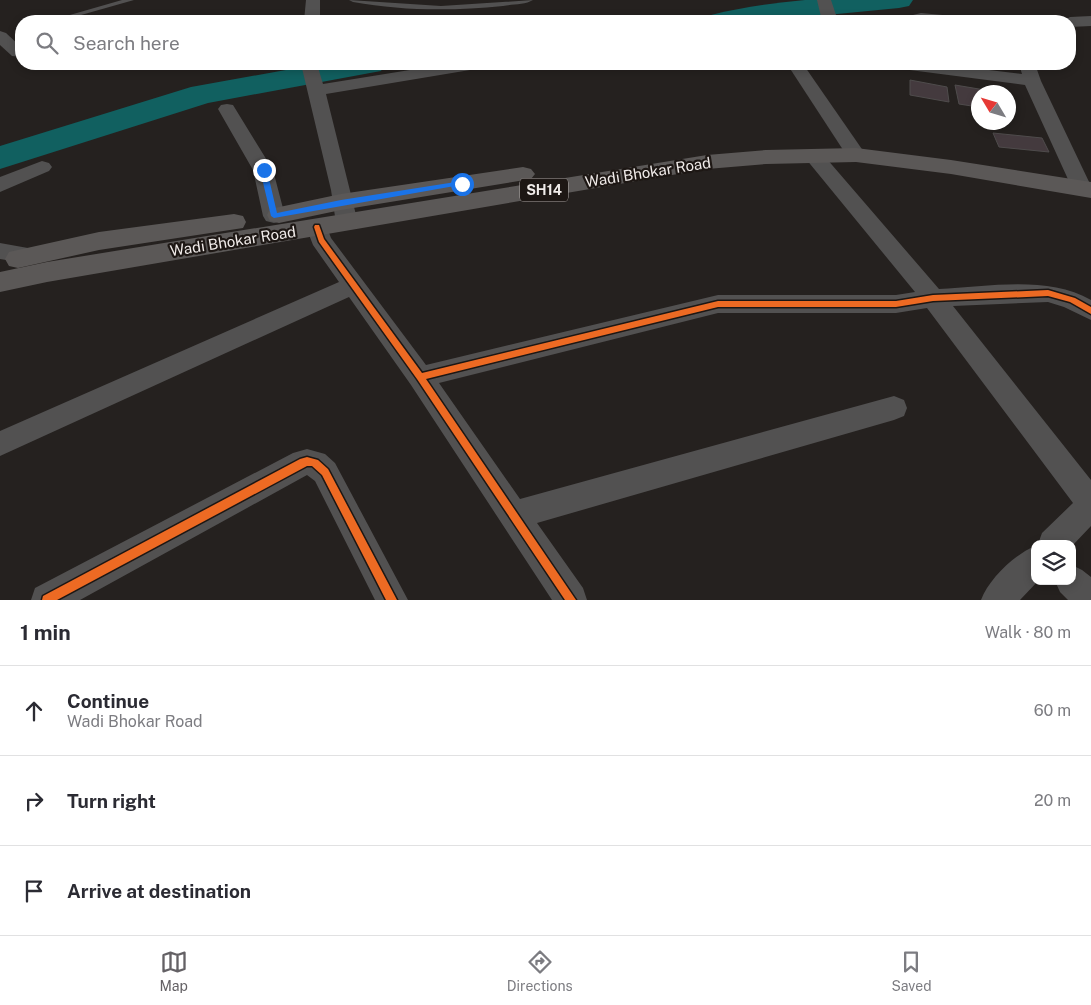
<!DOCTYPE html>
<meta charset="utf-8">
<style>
:root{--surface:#fff;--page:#f2f2f3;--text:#2b2b33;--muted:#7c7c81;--line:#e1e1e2;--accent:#646165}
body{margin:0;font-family:"Public Sans",sans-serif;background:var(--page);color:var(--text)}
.controls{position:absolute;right:15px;bottom:15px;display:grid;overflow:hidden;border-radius:10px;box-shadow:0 2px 8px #0003}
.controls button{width:45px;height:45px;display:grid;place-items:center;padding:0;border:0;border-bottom:1px solid var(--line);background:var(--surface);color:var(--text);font:25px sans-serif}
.compass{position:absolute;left:971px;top:85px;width:45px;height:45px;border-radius:50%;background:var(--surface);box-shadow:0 2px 8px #0003;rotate:308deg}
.stop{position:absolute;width:15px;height:15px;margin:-11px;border:4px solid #1a73e8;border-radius:50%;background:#fff}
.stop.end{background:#1a73e8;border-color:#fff;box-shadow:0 1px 5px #0008}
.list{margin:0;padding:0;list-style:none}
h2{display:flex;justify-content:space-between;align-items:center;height:65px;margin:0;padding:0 20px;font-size:21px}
h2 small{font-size:16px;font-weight:400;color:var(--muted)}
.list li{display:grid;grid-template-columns:32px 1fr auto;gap:15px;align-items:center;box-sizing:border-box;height:90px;padding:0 20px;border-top:1px solid var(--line)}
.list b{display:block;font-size:19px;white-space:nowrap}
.list p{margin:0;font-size:16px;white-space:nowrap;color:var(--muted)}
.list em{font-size:16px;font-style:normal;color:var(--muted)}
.icon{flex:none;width:28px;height:28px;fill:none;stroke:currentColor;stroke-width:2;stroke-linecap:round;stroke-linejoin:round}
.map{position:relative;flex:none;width:1091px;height:600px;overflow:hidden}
.search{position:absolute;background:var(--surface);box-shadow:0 2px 8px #0003;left:15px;right:15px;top:15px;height:55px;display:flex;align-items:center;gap:12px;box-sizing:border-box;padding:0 18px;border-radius:20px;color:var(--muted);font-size:19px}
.sheet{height:335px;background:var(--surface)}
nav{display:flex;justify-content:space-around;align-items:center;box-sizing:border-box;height:70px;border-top:1px solid var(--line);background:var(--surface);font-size:14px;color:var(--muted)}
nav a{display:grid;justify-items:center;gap:2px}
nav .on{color:var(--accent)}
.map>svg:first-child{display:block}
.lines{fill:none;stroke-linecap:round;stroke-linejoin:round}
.river{fill:#116060;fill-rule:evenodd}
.building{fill:#443a3e;stroke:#4f4c4c}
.service{fill:#525151;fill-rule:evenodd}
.minor{fill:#525151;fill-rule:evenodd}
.primary{fill:#5b5857;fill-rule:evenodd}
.cycleway-casing{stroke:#1d1714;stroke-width:3}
.cycleway{fill:#ed6a23;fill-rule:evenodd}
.route{fill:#1a73e8}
.labels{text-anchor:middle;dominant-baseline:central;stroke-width:4.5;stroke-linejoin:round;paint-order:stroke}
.shield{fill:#1d1714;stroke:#b1aba9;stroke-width:1}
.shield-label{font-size:14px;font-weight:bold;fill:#f0ebe9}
.street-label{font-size:15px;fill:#f0ebe9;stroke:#1d1714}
</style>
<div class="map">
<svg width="1091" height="600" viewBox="0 0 1091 600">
<rect width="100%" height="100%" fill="#25211f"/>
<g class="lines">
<g class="river">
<path d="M805,0H913L909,6L899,8L765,21H707L711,15C742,7 774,3 805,0Z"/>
<polygon points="319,64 385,64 381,71 370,73 208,103 0,169 0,146 191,87"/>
</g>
</g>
<g class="building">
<polygon points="910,80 947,87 949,102 910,95"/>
<polygon points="955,85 985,90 986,92 978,92 978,107 959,104"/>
<polygon points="993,133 1042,138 1049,152 999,147"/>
</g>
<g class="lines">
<g class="service">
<polygon points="122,0 134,0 60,21 49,21"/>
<path d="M349,0L441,6L533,0C525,5 512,4 503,6C452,11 403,11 353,2Z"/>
</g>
<g class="minor">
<polygon points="306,0 320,0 320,21 304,21"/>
<polygon points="817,0 831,0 838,21 822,21"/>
<polygon points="921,13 953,16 961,21 898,21 901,18"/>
<polygon points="1091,16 1091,26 1070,27 1070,21 1063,21 1070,17"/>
<polygon points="0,31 6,33 21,47 21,57 12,56 0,45"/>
<polygon points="301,64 317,64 323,84 447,64 484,64 482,68 326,94 358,223 355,228 347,230 339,228 336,223 331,190"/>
<polygon points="787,64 803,64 866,155 863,159 856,161 849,159"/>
<polygon points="894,64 939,64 1022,74 1019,64 1035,64 1041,81 1091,186 1089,193 1082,195 1075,193 1072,188 1025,85 902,69 896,68"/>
<polygon points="227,104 233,105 273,170 285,216 282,221 274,223 266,221 263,216 253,170 218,109 221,105"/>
<path d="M813,149L820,151L939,289C988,287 1047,275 1091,300V320L1064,307L1048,302L953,306L1091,480V526L1072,546V544H1038L1042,533L1073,503L927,308L896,313H718L439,383L520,499L894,396L904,400L907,408L904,416L894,420L537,523L583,588L587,600H552L411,385L349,297L0,456V431L339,282L313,245L306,227L309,222L317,220L325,222L331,238L426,365L718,295H896L915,292L806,159L803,155L806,151Z"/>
<polygon points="42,161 49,163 52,167 49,171 0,192 0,177"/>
<polygon points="0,243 39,250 42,256 39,262 31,264 0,259"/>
<polygon points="307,449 325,454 335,463 408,600 375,600 315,481 307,475 80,600 31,600 35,588 293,453"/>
<path d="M1035,546V581H1038L1020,600H981C989,579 1014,555 1035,546Z"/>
<polygon points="1072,565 1082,570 1091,577 1091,600 1068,600 1060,592 1055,581 1072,581"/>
</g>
<g class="primary">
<polygon points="856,148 951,160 1091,182 1091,198 951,174 856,162 766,164 707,169 47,282 0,292 0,272 47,262 707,155 766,150"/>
<polygon points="523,167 531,169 535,174 531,179 341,210 279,223 270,221 267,215 270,209 341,194"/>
<polygon points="234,214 243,216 246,222 243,228 99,250 18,268 9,266 5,259 9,252 99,232"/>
</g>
<defs>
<g id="cycleway">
<polygon points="315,225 319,225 324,239 422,373 718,301 896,301 933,295 1048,290 1075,298 1091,307 1091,314 1070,302 1048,296 933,301 896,307 718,307 426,379 576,600 565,600 417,379 319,242 314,227"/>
<polygon points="307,457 318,460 328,469 397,600 386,600 322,475 312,466 307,466 57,600 42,600 43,596 300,459"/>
</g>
</defs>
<use href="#cycleway" class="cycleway-casing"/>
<use href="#cycleway" class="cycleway"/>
</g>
<polygon class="route" points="264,168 267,170 277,213 341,200 462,181 466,184 274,218 271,216 260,170"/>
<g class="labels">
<rect class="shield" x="520" y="178.5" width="48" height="23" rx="4"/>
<g class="shield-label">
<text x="544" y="190">SH14</text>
</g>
<g class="street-label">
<text transform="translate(648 172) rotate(-9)">Wadi Bhokar Road</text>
<text transform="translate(233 241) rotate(-9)">Wadi Bhokar Road</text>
</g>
</g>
</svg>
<div class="controls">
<button><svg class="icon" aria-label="layers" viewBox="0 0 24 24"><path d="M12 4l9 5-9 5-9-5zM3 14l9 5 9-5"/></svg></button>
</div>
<svg class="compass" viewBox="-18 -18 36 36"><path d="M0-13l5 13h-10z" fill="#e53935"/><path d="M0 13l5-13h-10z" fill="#7c7c81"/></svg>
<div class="stop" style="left:462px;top:184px"></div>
<div class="stop end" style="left:264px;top:170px"></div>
<div class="search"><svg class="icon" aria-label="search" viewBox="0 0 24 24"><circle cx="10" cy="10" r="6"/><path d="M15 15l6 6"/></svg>Search here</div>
</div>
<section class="sheet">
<h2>1 min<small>Walk · 80 m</small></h2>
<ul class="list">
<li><svg class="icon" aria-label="ahead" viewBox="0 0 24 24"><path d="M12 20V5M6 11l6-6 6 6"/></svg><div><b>Continue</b><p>Wadi Bhokar Road</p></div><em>60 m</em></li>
<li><svg class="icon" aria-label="right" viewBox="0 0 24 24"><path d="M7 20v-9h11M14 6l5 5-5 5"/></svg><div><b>Turn right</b></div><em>20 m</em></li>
<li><svg class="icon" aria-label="arrive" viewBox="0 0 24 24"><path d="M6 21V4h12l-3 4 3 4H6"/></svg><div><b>Arrive at destination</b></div></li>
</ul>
</section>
<nav>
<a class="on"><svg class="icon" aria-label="map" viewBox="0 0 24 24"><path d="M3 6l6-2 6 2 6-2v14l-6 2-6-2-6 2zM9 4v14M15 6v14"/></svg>Map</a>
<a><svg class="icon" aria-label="directions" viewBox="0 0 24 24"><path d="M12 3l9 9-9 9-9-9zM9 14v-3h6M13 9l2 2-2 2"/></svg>Directions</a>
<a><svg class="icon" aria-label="saved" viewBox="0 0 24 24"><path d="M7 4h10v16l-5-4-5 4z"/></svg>Saved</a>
</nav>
